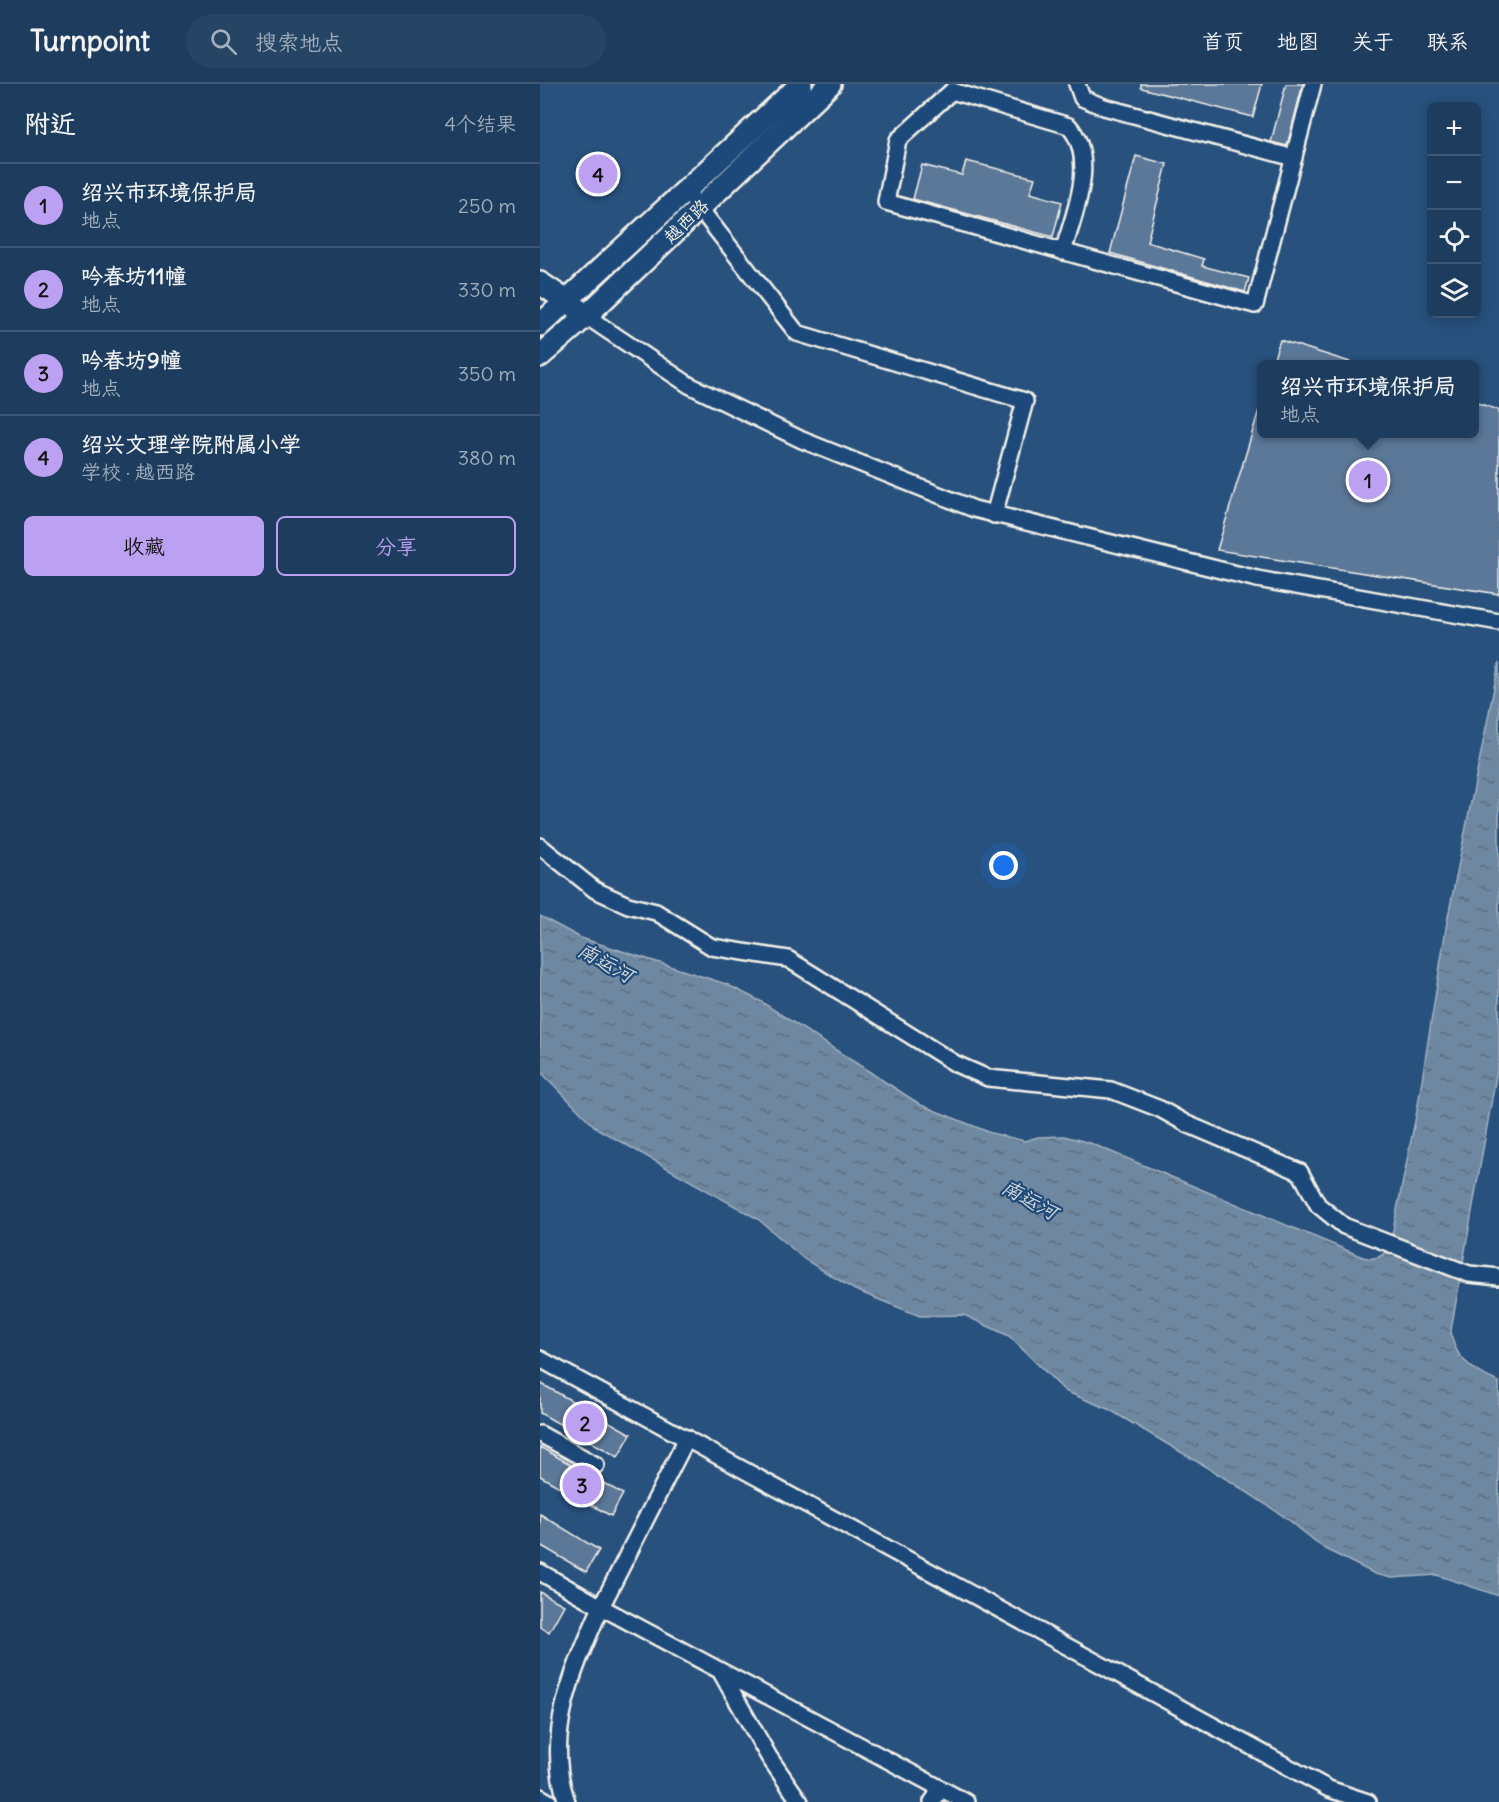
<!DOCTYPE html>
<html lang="zh">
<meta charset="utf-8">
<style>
:root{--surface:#1e3d5e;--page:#264464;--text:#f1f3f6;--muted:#a1aebc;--line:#3c5673;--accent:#bca0f2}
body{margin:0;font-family:Delius,"LXGW WenKai TC",sans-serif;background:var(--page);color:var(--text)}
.controls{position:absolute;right:18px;top:18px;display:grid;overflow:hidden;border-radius:9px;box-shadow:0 3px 15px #0003}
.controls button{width:54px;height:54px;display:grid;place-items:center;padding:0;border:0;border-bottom:2px solid var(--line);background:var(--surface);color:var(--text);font:30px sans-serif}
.you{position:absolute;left:464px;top:782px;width:21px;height:21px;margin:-15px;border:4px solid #fff;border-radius:50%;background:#1a73e8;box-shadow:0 0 0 9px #1a73e833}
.badge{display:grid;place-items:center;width:39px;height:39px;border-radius:50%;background:var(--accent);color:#111;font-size:20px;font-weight:700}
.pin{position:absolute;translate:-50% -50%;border:3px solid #fff;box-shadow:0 2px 6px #0006}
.popup{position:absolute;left:717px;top:276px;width:222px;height:78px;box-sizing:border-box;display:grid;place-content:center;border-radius:9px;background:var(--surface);filter:drop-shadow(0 2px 4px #0005);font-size:20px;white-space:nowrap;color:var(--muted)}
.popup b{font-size:22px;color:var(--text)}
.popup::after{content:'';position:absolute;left:50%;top:100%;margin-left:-12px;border:12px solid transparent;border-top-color:var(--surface)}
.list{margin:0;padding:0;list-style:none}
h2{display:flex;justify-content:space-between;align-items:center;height:78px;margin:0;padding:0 24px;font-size:26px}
h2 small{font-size:20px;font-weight:400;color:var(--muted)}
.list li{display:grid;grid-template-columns:39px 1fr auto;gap:18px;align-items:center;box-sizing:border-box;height:84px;padding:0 24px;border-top:2px solid var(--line)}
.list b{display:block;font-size:22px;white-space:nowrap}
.list p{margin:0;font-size:20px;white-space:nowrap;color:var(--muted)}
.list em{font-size:20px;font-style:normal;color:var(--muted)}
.actions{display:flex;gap:12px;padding:18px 24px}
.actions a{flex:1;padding:14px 0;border:2px solid var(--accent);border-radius:9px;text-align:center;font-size:21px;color:var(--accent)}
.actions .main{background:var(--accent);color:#111}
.icon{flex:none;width:33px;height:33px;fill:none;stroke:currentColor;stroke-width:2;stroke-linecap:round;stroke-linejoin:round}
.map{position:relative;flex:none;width:959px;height:1718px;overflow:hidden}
header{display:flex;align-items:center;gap:36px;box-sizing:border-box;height:84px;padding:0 30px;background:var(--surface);border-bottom:2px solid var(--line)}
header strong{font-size:28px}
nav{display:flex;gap:33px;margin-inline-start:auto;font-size:21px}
.search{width:420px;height:54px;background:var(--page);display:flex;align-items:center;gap:15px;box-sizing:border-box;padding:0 21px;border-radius:33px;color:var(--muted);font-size:22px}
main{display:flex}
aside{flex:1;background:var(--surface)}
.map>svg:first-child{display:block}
.water{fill:url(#water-ripples);stroke:#a4b2be;stroke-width:1.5}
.building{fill:#5b7899;stroke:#f4f1e8;stroke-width:1.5}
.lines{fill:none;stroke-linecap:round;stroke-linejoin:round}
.street-casing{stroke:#f4f1e8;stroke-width:20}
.secondary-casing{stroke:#f4f1e8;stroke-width:26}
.street{stroke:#1f4a7a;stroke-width:15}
.secondary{stroke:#1f4a7a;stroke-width:21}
.labels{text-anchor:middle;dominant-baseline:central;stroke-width:4.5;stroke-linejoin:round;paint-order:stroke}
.street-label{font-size:18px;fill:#f4f1e8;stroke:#1f4a7a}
.water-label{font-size:20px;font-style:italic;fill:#d9dcda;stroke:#1f4a7a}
</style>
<header>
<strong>Turnpoint</strong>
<div class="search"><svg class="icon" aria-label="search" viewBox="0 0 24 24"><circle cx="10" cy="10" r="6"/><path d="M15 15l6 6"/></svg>搜索地点</div>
<nav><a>首页</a><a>地图</a><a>关于</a><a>联系</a></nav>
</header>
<main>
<aside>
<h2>附近<small>4个结果</small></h2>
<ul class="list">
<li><span class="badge">1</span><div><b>绍兴市环境保护局</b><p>地点</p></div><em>250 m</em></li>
<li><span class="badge">2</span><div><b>吟春坊11幢</b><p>地点</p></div><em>330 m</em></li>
<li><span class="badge">3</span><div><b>吟春坊9幢</b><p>地点</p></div><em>350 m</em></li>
<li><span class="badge">4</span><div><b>绍兴文理学院附属小学</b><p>学校 · 越西路</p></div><em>380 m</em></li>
</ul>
<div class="actions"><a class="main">收藏</a><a>分享</a></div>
</aside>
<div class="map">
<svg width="959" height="1718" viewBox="0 0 959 1718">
<defs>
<pattern id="water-ripples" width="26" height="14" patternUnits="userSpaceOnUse" patternTransform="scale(1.5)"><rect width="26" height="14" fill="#6e88a2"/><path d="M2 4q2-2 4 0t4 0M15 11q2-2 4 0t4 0" fill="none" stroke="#5f6e7d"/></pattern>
</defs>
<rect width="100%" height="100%" fill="#28517e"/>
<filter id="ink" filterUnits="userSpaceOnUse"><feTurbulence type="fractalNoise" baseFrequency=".0167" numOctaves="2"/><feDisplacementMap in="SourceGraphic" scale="12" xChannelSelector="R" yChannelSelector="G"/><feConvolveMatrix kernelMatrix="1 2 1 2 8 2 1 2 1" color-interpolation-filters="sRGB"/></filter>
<g filter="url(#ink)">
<path class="water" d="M959,579V975L911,1246C912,1273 936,1289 959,1298V1512L897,1491L852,1494L835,1490L785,1465L745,1433L693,1399L570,1326L525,1307L469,1252L424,1231L380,1232L315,1206L264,1175L218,1135L56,1044L0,987V832L41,854L186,900L220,917L381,1021L451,1049L485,1057L498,1053L524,1052L550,1059L823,1173C842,1178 849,1167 852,1151L877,1027L907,838Z"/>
<g class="building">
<polygon points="601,0 722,0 713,33 601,4"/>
<polygon points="746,0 763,0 747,62 731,58"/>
<polygon points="596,72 627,80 607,158 664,175 662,182 709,194 705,208 570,169"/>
<polygon points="426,77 495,94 490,109 522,118 513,153 373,115 382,81 422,91"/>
<polygon points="740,256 810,278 809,280 732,280"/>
<polygon points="934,318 959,326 959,510 677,466 719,326 722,327 722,350 934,350"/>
<polygon points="0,1299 91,1350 78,1373 0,1329"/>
<polygon points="0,1363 83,1410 71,1432 0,1392"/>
<polygon points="0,1430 59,1466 46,1488 0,1461"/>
<polygon points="0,1508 24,1521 9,1548 0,1543"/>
</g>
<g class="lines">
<defs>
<g id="street">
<polyline points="537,0 542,14 564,23 754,74"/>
<polyline points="146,107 257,249 485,317 454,431"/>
<path d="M523,168C534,129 558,76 529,42L412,7L358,56L346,118L715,221L773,0"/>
<polyline points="46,232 149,301 262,356 434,425 717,495 959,538"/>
<polyline points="0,762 55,806 88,821 116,828 172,863 248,875 416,980 448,994 571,1006 620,1025 647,1040 760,1088 778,1121 804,1142 929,1190 959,1193"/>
<polyline points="0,1275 789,1705 828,1718"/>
<polyline points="0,1350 56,1381"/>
<polyline points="147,1354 61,1523 426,1718"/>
<path d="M0,1488L61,1523C34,1585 3,1650 27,1718"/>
<polyline points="182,1590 229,1673 260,1718"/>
<polyline points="0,1713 9,1718"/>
<polyline points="392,1718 401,1705"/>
</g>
<g id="secondary">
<polyline points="0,199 37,224"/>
<polyline points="0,241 261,0"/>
<polyline points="0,272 46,232 290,0"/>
</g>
</defs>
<use href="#street" class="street-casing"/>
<use href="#secondary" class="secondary-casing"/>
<use href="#street" class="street"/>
<use href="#secondary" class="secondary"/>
</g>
</g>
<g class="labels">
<g class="street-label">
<text transform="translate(146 137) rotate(-44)">越西路</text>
</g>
<g class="water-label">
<text transform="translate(66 878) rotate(29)">南运河</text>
<text transform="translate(490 1115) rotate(29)">南运河</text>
</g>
</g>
</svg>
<div class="controls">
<button>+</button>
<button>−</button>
<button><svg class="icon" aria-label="locate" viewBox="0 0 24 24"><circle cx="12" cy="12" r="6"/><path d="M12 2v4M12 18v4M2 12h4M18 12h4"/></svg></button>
<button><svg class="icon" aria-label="layers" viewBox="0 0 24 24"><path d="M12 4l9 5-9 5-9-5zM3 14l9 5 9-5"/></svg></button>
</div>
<div class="you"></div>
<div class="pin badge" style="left:828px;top:396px">1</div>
<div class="popup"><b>绍兴市环境保护局</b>地点</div>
<div class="pin badge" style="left:45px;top:1339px">2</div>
<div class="pin badge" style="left:42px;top:1401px">3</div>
<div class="pin badge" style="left:58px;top:90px">4</div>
</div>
</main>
